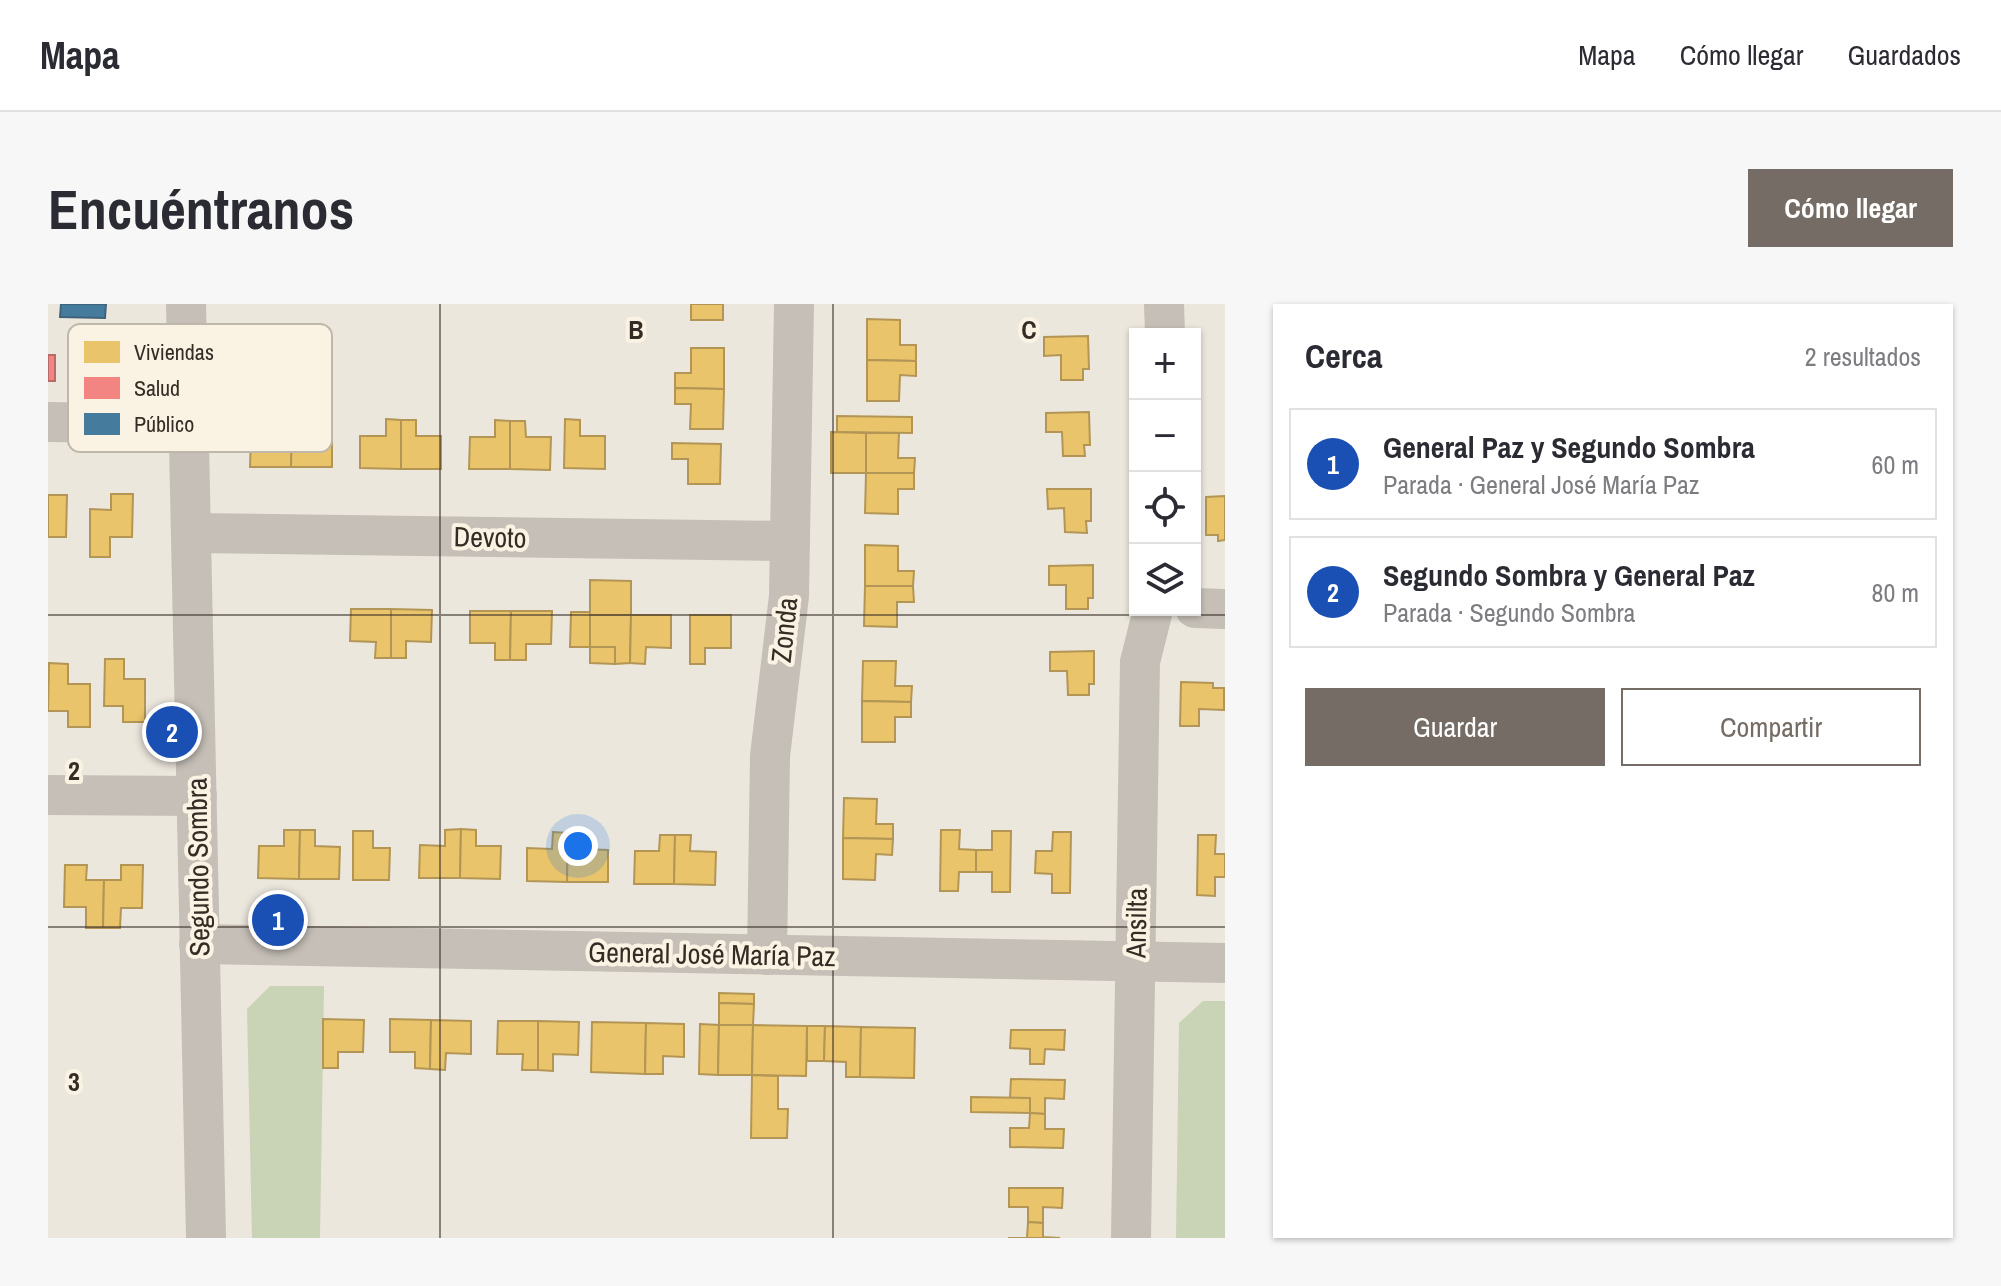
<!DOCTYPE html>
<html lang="es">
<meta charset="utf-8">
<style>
:root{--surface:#fff;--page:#f7f7f7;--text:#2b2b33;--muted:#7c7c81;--line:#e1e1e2;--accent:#756d65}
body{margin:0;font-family:"Archivo Narrow",sans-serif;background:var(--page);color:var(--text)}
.controls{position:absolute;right:24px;top:24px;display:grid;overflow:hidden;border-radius:0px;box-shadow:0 2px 6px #0004}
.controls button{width:72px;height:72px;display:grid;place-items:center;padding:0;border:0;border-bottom:2px solid var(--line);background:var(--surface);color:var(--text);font:40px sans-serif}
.you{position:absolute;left:530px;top:542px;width:28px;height:28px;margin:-20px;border:6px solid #fff;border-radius:50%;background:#1a73e8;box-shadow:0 0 0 12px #1a73e833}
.badge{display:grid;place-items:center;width:52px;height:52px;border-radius:50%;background:var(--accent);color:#fff;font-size:26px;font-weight:700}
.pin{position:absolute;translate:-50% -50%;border:4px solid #fff;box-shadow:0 2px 8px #0006}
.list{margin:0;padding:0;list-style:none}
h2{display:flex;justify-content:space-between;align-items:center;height:104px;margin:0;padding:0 32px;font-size:34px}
h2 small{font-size:26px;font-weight:400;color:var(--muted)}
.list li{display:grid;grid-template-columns:52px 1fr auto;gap:24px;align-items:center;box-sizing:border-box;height:112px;margin:0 16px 16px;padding:0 16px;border:2px solid var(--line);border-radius:0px}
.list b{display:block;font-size:30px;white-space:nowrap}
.list p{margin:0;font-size:26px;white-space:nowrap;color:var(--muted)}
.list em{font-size:26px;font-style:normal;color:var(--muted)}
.actions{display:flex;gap:16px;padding:24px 32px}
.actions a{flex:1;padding:18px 0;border:2px solid var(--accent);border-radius:0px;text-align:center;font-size:28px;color:var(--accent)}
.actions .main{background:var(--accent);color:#fff}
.icon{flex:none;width:44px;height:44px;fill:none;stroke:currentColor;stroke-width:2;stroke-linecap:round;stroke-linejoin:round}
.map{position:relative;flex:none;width:1177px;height:934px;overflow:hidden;border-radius:0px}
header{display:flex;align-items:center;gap:48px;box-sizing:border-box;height:112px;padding:0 40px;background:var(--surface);border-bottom:2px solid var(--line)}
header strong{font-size:38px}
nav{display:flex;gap:44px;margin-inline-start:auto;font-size:28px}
.intro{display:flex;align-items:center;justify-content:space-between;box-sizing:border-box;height:192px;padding:0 48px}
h1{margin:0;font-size:56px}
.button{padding:20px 36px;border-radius:0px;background:var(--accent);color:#fff;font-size:28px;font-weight:700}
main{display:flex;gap:48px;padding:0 48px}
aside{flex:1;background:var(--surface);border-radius:0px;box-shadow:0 2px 6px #0004}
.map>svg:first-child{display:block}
.green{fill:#c9d3b6}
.homes{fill:#e9c46a;stroke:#b39655;stroke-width:2}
.health{fill:#f28482;stroke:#b96a66;stroke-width:2}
.public{fill:#457b9d;stroke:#406379;stroke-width:2}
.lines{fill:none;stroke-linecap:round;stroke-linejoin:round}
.minor{stroke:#c5bfb7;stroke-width:40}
.grid{fill:none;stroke:#352c25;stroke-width:2;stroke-opacity:0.55}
.labels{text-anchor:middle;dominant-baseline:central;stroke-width:8;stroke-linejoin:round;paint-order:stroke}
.street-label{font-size:28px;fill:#352c25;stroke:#faf3e3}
.key{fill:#faf3e3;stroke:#bfb7aa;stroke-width:2}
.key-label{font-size:22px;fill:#352c25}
.grid-label{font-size:26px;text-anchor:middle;font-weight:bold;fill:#352c25;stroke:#faf3e3;stroke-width:8;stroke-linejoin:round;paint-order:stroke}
</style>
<header>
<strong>Mapa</strong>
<nav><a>Mapa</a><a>Cómo llegar</a><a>Guardados</a></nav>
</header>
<div class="intro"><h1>Encuéntranos</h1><a class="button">Cómo llegar</a></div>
<main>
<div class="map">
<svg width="1177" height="934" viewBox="0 0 1177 934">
<rect width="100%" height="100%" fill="#ece7dd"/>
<g class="green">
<polygon points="222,682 276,682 272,934 204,934 199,705"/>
<polygon points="1155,697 1177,697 1177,934 1128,934 1131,719"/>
</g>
<g class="homes">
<rect x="643" y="0" width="32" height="16"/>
<polygon points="819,15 852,16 852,41 868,41 868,57 819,56"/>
<polygon points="1040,32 1041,65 1035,65 1035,76 1013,76 1013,51 996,52 996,33"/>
<polygon points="643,44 676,44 676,85 627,84 627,69 643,69"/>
<polygon points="819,56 868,57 868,72 852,71 851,97 819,97"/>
<polygon points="627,84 676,85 675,125 642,125 643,100 627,100"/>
<polygon points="1041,108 1042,141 1036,141 1037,152 1015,152 1014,128 998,128 998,109"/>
<polygon points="789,112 864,113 864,129 789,128"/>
<polygon points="228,114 244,114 243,163 202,163 203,131 228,131"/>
<polygon points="244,114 259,115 259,131 284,131 284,163 243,163"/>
<polygon points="338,115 353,116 353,165 312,164 312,132 338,132"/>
<polygon points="517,115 532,116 532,132 557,132 557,165 516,164"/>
<polygon points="353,116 368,116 368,132 393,132 393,165 353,165"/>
<polygon points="447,116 462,117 462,165 421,165 422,133 447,133"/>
<polygon points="462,117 477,117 478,133 503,133 502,166 462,165"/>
<polygon points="783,128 818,129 818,169 783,169"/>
<polygon points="818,129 851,129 850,154 867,154 866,169 818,169"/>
<polygon points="624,139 673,140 672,180 640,180 640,155 624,155"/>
<polygon points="818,169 866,169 866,185 850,185 850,210 817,209"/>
<polygon points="999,185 1043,185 1043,217 1038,217 1039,229 1017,228 1016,204 1000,205"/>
<polygon points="63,190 85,190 84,233 62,233 62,253 42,253 42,205 63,206"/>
<polygon points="0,191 19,191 18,233 0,233"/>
<polygon points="1177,192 1177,236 1170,237 1170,231 1158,231 1158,193"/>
<polygon points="817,241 850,242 850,267 866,267 865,282 817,282"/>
<polygon points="1045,261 1045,294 1040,294 1040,305 1018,305 1018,281 1001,281 1001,262"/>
<polygon points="542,276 583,277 583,311 542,311"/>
<polygon points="817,282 865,282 866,298 849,298 849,323 816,322"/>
<polygon points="303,305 343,305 343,354 327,354 328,338 302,337"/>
<polygon points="343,305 384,306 383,338 358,337 358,354 343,354"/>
<polygon points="422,307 463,307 462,356 447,356 447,339 422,339"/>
<polygon points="463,307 504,307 503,340 478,340 478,356 462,356"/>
<polygon points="523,308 542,308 542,343 522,343"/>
<polygon points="542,311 583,311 582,359 567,360 567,343 542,343"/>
<polygon points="583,311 623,311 623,344 598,343 597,360 582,359"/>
<polygon points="642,311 683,311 683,344 657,344 657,360 642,360"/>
<polygon points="542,343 567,343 567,360 542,359"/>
<polygon points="1046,347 1046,380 1041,380 1041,391 1020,391 1019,367 1002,367 1002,348"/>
<polygon points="57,355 76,355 76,375 97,375 97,418 75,418 75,402 56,402"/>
<polygon points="815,357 848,357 847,382 864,382 863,398 814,397"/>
<polygon points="1,359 20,360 20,380 42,380 42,423 20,423 20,407 0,407"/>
<polygon points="1133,378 1165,379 1165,384 1176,384 1176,406 1151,405 1151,422 1132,422"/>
<polygon points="814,397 863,398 863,413 847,413 847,438 814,438"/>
<polygon points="796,494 829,495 828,520 845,520 845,535 795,534"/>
<polygon points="413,525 412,574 371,574 372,541 397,542 397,526"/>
<polygon points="413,525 428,526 428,542 453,542 452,575 412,574"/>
<polygon points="236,526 252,526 251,575 210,574 211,542 236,542"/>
<polygon points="252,526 267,526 267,542 292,543 291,575 251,575"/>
<polygon points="893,526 912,526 911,545 928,546 928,568 911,568 910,587 892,587"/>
<polygon points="305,527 325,527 325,544 342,544 341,576 305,576"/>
<polygon points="944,527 963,527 962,588 944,588 944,568 928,568 928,546 944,546"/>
<polygon points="505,528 520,529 519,578 479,577 479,544 504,545"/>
<polygon points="1005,528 1023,528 1022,589 1004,589 1004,570 987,569 988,547 1004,547"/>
<polygon points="520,529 536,529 535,545 560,546 560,578 519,578"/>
<polygon points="612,531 627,531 626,580 586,580 587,547 611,547"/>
<polygon points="627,531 643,531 642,547 668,548 667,581 626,580"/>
<polygon points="1150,531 1168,531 1167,550 1177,550 1177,573 1167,573 1167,592 1149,591"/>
<polygon points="795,534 845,535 844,551 828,550 827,576 795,575"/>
<polygon points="17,561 39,561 38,576 56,576 55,624 38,624 38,603 16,603"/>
<polygon points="73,561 95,561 94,604 73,604 72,624 55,624 56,576 73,576"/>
<polygon points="671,689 706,690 706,700 671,699"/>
<polygon points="671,699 706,700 705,721 671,721"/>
<polygon points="275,715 316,716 315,748 290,748 290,764 275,764"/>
<polygon points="342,715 383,716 382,765 367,764 367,748 342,748"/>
<polygon points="383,716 423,717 423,750 398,749 397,766 382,765"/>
<polygon points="450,717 490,717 490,766 474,766 475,750 449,750"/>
<polygon points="490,717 531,718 530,751 505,750 505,767 490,766"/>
<polygon points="544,718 598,719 597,770 543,768"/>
<polygon points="598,719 636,720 636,753 615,752 615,770 597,770"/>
<polygon points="652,720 671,721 670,771 651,770"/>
<polygon points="671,721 705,721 704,771 670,771"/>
<polygon points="705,721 759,722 758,772 704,771"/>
<polygon points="759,722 777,722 776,757 759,757"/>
<polygon points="777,722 813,723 812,773 798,773 798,758 776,757"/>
<polygon points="813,723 867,724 866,774 812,773"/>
<polygon points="963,726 1017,726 1016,746 997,745 996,760 982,760 982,745 962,744"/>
<polygon points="704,771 730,772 730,805 740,805 739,834 703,834"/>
<polygon points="963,775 1017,776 1016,795 997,794 997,810 982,809 982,794 962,794"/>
<polygon points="923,793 982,794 982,809 923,808"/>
<polygon points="982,809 997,810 997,825 1016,825 1015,844 962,843 962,824 981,824"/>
<polygon points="961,884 1015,884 1014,904 995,903 995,919 980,918 980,903 961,903"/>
<polygon points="980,918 995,919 995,933 1012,934 960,934 979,934"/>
</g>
<rect class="health" x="0" y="51" width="7" height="26"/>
<polygon class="public" points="13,0 58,0 57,14 12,13"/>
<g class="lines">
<g class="minor">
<polyline points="138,0 158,934"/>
<polyline points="1116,0 1117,30"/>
<polyline points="0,118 140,120"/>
<polyline points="143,229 742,237"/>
<polyline points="1147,304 1177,305"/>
<polyline points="0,491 149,492"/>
<polyline points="151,640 1177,659"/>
<polyline points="719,651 722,452 741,292 746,0"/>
<polyline points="1083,934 1092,358 1105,306"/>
</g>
</g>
<path class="grid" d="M392,0V934M785,0V934M0,311H1177M0,623H1177"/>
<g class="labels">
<g class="street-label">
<text transform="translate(442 233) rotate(1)">Devoto</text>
<text transform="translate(736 326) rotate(-84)">Zonda</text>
<text transform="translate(150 563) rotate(-91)">Segundo Sombra</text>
<text transform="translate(1088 619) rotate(-89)">Ansilta</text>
<text transform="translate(664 650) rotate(1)">General José María Paz</text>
</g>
</g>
<rect x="20" y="20" width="264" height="128" rx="12" class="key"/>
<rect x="36" y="37" width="36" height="22" fill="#e9c46a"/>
<rect x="36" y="73" width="36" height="22" fill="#f28482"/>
<rect x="36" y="109" width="36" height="22" fill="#457b9d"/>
<g class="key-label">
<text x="86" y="56">Viviendas</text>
<text x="86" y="92">Salud</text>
<text x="86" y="128">Público</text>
</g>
<g class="grid-label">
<text x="588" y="35">B</text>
<text x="981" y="35">C</text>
<text x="26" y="476">2</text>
<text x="26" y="787">3</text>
</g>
</svg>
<div class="controls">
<button>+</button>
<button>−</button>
<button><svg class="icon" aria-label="locate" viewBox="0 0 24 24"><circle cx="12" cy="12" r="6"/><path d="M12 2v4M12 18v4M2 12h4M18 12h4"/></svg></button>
<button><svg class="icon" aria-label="layers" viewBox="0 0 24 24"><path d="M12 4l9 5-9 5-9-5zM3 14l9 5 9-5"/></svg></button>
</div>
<div class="you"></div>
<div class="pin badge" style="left:230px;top:616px;background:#1a4fb4">1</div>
<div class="pin badge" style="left:124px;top:428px;background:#1a4fb4">2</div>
</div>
<aside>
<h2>Cerca<small>2 resultados</small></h2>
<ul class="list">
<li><span class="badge" style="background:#1a4fb4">1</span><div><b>General Paz y Segundo Sombra</b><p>Parada · General José María Paz</p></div><em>60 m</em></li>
<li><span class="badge" style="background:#1a4fb4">2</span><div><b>Segundo Sombra y General Paz</b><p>Parada · Segundo Sombra</p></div><em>80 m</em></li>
</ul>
<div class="actions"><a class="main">Guardar</a><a>Compartir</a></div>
</aside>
</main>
